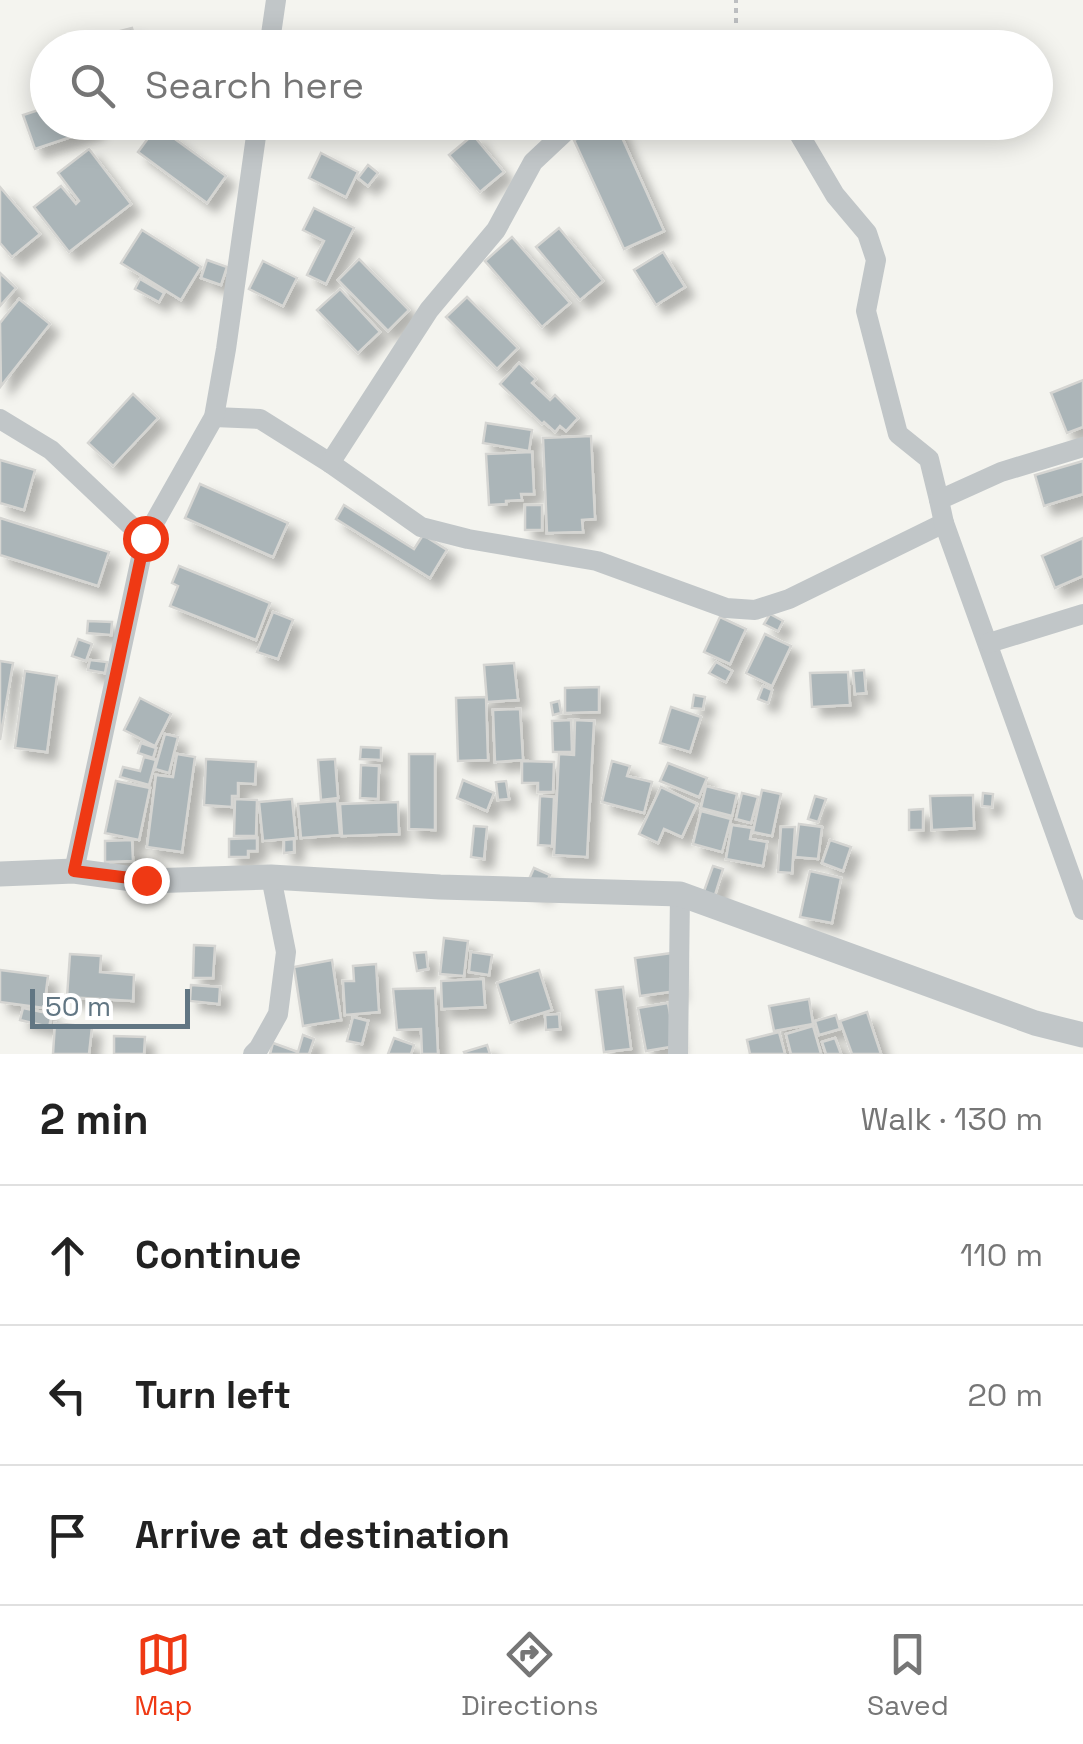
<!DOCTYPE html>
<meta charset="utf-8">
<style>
:root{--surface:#fff;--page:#f6f6f6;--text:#222;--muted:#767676;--line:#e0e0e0;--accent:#ef3914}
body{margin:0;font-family:"Space Grotesk",sans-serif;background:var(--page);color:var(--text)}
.scale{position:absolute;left:30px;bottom:25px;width:160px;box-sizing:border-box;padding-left:10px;border:5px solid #617683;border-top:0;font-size:28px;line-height:35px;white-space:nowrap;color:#617683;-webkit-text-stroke:8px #fff;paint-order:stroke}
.stop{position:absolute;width:30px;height:30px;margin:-22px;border:8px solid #ef3914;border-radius:50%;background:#fff}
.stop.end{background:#ef3914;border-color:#fff;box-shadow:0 2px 10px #0008}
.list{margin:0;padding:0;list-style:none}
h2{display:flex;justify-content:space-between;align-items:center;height:130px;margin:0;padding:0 40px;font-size:42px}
h2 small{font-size:32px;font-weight:400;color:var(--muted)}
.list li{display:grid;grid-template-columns:65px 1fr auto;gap:30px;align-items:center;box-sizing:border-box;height:140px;padding:0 40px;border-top:2px solid var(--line)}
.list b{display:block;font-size:38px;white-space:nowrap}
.list em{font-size:32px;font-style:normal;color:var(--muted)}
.icon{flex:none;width:55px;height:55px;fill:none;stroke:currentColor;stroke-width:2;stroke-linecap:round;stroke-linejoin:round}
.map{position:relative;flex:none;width:1083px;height:1054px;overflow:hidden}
.search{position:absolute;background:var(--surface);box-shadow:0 5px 25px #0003;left:30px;right:30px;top:30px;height:110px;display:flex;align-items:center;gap:25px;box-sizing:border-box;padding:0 35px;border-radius:55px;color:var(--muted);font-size:38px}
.sheet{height:550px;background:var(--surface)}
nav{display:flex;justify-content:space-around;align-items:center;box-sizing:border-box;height:140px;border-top:2px solid var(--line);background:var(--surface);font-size:28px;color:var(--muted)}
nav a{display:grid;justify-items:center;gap:5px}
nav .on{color:var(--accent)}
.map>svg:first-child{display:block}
.building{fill:#abb5b8;stroke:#d5d5d2;stroke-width:2.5;filter:url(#shadow)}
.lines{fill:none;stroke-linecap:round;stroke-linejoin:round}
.path{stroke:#bdbfc1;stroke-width:4;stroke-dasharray:5 5;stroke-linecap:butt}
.minor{stroke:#c1c6c8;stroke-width:20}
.tertiary{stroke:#c1c6c8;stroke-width:25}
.route{stroke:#ef3914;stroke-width:12}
</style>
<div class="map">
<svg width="1083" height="1054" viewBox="0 0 1083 1054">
<defs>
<filter id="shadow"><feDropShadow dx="9" dy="9" stdDeviation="5" flood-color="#0004"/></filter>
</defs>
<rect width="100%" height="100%" fill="#f4f4ef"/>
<g class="building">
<polygon points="132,28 138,48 57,47"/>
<polygon points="48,107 48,122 93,122 95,129 35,149 23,115"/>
<polygon points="612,122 615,122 664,231 624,249 574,140"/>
<polygon points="157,126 226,176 207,203 138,152"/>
<polygon points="473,135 504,172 480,192 449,155"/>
<polygon points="89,149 131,204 69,252 34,207 61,186 76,204 79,201 58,173"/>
<polygon points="321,153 358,172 346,197 309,178"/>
<polygon points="368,165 378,173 368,186 358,178"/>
<polygon points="0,187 40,234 12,257 0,243"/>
<polygon points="314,208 354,228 326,284 307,275 324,241 303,230"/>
<polygon points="559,228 603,281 580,300 536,247"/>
<polygon points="142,230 201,267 181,300 121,263"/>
<polygon points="512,237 570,303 542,327 485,261"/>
<polygon points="663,252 685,287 656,305 634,270"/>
<polygon points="359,259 409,310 388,331 338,280"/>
<polygon points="207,260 227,267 221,285 201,278"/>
<polygon points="263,261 297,278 283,306 249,289"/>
<polygon points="0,273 16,288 0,306"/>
<polygon points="140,279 164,293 159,302 135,289"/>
<polygon points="340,289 380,332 358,353 317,310"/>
<polygon points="467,297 518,348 497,369 446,317"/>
<polygon points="19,299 50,324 1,386 0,323"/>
<polygon points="519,363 536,379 532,383 550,400 555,395 578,418 566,431 560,426 555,432 544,422 542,424 500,384"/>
<polygon points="1083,380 1083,427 1067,433 1051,393"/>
<polygon points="133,394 158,418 113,466 88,443"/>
<polygon points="486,423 532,430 529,451 483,443"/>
<polygon points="591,436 595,519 582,520 583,532 547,533 543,438"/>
<polygon points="532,452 534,494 521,494 522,500 506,501 506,504 489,505 486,454"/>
<polygon points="0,460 35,470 24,510 0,503"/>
<polygon points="1083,461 1083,494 1044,506 1035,475"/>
<polygon points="200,484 288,523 273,557 185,518"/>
<polygon points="344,505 414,549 423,535 447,550 430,578 336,519"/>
<rect x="525" y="505" width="17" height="25"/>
<polygon points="0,518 109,552 98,586 0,555"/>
<polygon points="1083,538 1083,576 1055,588 1042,556"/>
<polygon points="179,566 270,603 256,640 170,606 178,586 172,583"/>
<polygon points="273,612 293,620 278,659 257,652"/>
<polygon points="770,614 783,621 778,631 764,624"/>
<polygon points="720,617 746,629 730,664 704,652"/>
<polygon points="88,621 112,622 111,635 87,633"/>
<polygon points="765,634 791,646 772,686 746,673"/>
<polygon points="78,639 92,644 86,661 72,656"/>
<polygon points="90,660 107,662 105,673 88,670"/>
<polygon points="0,661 13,663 0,740"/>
<polygon points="716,662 732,671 726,682 709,673"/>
<polygon points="514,663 518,700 487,702 484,665"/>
<polygon points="864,670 866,693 855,694 853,671"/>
<polygon points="25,671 57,676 47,752 15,748"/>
<polygon points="848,672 850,705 812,707 810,673"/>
<polygon points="763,686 772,690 768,703 758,699"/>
<polygon points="599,687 599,712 565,713 565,688"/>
<polygon points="694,695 705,697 703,709 692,708"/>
<polygon points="486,697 488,760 458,761 456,698"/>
<polygon points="140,698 171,714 155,746 124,730"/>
<polygon points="559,701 561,713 553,715 551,703"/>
<polygon points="671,707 701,717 690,752 660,743"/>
<polygon points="520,709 523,760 495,762 493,710"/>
<polygon points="571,720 572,752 553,752 552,721"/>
<polygon points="575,720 594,721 587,857 554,855 559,754 574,755"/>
<polygon points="165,734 178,737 169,773 155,769"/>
<polygon points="141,743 156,748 153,758 138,753"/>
<polygon points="361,747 381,748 381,760 360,759"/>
<polygon points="177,754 195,757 182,852 147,847 156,775 173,777"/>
<polygon points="409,754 435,754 435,830 409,829"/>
<polygon points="144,757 156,760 149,785 120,777 123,767 140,771"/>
<polygon points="206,759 256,762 255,784 238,783 238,796 232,796 232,807 204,805"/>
<polygon points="335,759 338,798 321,800 318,760"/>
<polygon points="522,761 554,762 553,792 538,792 538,783 522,783"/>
<polygon points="612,761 630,766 627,776 652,782 644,813 602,802"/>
<polygon points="668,763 707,778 699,797 660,781"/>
<polygon points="361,765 379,766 378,799 360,798"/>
<polygon points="463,780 494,793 487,811 457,798"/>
<polygon points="116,781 150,788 139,840 105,833"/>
<polygon points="506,781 509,799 498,800 496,782"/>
<polygon points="706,786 737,794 732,816 701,808"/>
<polygon points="661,787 697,804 682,837 664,829 658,843 639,834"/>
<polygon points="762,790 781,794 772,836 753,832"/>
<polygon points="742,793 758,797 751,823 736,819"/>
<polygon points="983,793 993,794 992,807 982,806"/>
<polygon points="973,795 974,828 932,830 930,796"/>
<polygon points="540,796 554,797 552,846 538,845"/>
<polygon points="815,796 826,799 818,822 808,819"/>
<polygon points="235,799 257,800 256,836 234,836"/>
<polygon points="292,799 296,838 263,841 259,802"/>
<polygon points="337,801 340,835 301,838 298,804"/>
<polygon points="398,802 399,834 342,836 340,804"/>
<polygon points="923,809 923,830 909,830 909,810"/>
<polygon points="701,811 731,819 722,852 693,844"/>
<polygon points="799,824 822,827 818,859 795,857"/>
<polygon points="732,825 752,828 750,839 767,842 763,866 726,859"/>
<polygon points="474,826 487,827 484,859 471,857"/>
<polygon points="781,827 795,827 792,873 778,872"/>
<polygon points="257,838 257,851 248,851 248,857 229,857 229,839"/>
<polygon points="294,839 294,852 284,853 284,840"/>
<polygon points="132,840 133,861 105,862 105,841"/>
<polygon points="830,840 851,847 843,871 822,863"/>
<polygon points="713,866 723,869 714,898 703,894"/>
<polygon points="534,868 550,875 541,893 526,886"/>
<polygon points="810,871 841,878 832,923 800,917"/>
<polygon points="444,938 468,941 464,976 440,974"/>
<polygon points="194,945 215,946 213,978 193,978"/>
<polygon points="426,952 428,969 417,971 414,953"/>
<polygon points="471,952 492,955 489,975 469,972"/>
<polygon points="672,953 677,991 640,996 635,958"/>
<polygon points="70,954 101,956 100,972 134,975 133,1001 67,997"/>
<polygon points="332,960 341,1020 303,1026 294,967"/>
<polygon points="376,964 379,1012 345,1015 343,981 354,981 353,966"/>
<polygon points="0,970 48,976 44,1008 0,1002"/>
<polygon points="539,970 552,1010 510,1023 497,983"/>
<polygon points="483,979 485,1007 442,1009 441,981"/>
<polygon points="191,985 220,987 219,1004 190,1001"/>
<polygon points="623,987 631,1049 604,1052 596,990"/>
<polygon points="435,988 438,1054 422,1054 421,1029 397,1030 393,989"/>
<polygon points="809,999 813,1024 774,1031 769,1006"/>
<polygon points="668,1003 676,1046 646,1051 638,1008"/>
<polygon points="23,1008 52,1014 49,1027 20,1020"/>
<polygon points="867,1012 881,1054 852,1054 840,1021"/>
<polygon points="559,1014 560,1029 546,1030 545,1015"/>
<polygon points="836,1015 840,1029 819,1035 815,1021"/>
<polygon points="353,1017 368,1021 362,1044 347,1041"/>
<polygon points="55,1023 92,1027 89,1054 53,1054"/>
<polygon points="813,1026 821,1054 791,1054 786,1034"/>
<polygon points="779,1032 785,1054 750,1054 747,1040"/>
<polygon points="303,1035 314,1039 309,1054 270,1054 273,1043 298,1052"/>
<polygon points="114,1036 145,1037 144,1054 114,1054"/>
<polygon points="394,1038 414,1045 411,1054 388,1054"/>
<polygon points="835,1038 841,1054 826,1054 822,1042"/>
<polygon points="487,1045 490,1054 465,1054 464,1052"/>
</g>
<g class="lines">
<polyline class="path" points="736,23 736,0"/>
<g class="minor">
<polyline points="269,48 276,0"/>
<polyline points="726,48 735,43 742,48"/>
<polyline points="792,122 835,195 867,233 876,260 866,311 898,434 929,459 939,500"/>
<polyline points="214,417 260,419 330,463 421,527 468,539 597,561 726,608 755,610 789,599 944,523"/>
<polyline points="0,419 51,450 145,539 74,871"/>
<polyline points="1083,447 1001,472 939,500 944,523 1083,910"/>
<polyline points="330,463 429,310 496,230 533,162 566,131 582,122"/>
<polyline points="145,539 214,417 226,349 258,122"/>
<polyline points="989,643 1083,614"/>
<polyline points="253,1054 259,1048 278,1014 286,952 271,877"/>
<polyline points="678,1054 680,894"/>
</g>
<polyline class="tertiary" points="0,874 74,871 147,881 271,877 440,887 680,894 1035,1023 1083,1035"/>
</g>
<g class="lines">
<polyline class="route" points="145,538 74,871 146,880"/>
</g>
</svg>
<div class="scale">50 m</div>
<div class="stop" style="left:145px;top:538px"></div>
<div class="stop end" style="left:146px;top:880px"></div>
<div class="search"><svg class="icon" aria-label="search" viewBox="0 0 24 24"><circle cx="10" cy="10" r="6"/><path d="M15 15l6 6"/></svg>Search here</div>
</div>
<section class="sheet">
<h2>2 min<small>Walk · 130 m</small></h2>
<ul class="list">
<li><svg class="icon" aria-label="ahead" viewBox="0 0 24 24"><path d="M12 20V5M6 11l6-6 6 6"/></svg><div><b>Continue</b></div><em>110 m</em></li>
<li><svg class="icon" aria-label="left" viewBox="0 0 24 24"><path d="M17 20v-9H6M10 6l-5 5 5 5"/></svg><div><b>Turn left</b></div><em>20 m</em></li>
<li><svg class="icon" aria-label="arrive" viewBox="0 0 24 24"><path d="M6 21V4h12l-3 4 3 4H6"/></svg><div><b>Arrive at destination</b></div></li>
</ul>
</section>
<nav>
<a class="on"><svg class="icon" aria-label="map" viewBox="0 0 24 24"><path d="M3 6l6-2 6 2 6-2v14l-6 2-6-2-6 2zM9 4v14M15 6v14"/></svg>Map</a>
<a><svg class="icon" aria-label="directions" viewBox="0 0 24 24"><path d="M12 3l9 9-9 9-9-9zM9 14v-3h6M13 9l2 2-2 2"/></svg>Directions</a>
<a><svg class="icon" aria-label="saved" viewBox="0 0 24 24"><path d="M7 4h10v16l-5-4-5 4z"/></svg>Saved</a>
</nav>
